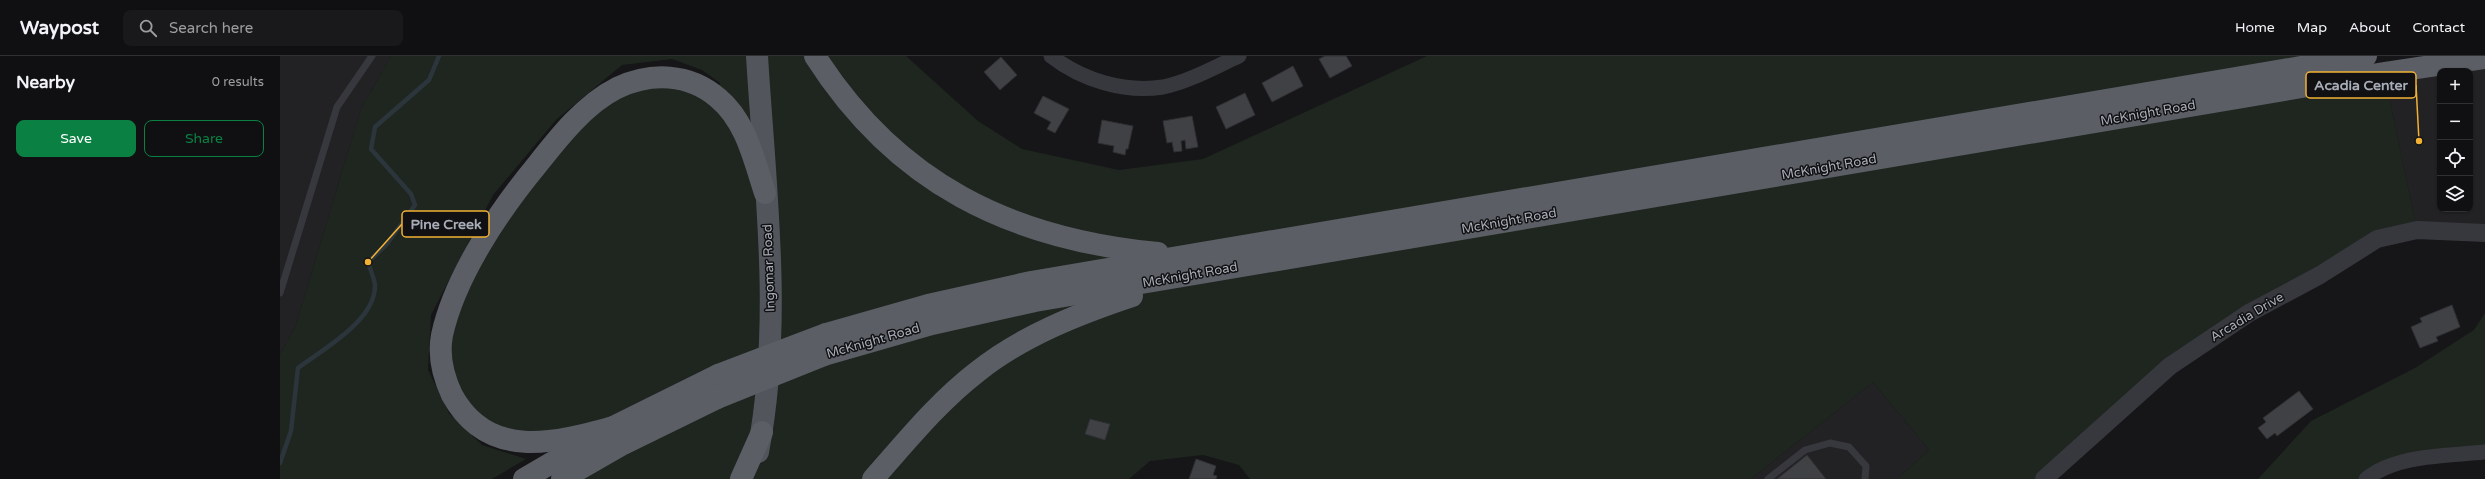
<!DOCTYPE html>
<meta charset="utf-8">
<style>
:root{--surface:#101012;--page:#19191b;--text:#f1f3f6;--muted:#9c9d9f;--line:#303032;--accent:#0b8043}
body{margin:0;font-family:"Varela Round",sans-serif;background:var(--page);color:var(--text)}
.controls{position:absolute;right:12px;top:12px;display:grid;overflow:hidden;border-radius:8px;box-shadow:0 1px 3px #0004}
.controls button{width:36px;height:36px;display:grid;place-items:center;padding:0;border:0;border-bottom:1px solid var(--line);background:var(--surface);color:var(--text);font:20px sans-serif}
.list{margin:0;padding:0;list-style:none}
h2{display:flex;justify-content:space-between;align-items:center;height:52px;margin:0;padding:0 16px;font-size:17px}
h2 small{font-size:13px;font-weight:400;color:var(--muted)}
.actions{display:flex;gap:8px;padding:12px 16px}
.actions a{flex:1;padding:9px 0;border:1px solid var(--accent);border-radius:8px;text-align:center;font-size:14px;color:var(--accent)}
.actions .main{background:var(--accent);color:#fff}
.icon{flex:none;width:22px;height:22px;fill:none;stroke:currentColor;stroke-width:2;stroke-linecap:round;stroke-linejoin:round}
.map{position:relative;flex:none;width:2205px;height:423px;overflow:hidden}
header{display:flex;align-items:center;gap:24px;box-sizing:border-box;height:56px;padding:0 20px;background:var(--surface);border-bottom:1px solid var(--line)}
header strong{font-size:19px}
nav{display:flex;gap:22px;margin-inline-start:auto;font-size:14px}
.search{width:280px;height:36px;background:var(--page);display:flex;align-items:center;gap:10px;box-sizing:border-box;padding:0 14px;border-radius:8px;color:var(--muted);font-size:15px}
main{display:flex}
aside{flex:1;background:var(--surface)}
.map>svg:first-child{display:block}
.built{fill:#222225;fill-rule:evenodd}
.green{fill:#1e261f}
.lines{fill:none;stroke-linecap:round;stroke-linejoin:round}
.stream{stroke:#2c353c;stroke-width:4.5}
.building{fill:#404145;stroke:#303034}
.service{stroke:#37383d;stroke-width:7}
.minor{stroke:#37383d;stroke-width:15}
.tertiary{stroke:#37383d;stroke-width:18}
.primary{stroke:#53555c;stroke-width:22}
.trunk{stroke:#5b5e65;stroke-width:22}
.trunk-bridge{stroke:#5b5e65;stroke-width:22}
.labels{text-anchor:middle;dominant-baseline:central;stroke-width:3;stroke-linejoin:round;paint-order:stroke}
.street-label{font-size:13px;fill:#a8adb8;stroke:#111113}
.leader{fill:none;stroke:#f2b134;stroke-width:1.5}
.callout-dot{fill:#f2b134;stroke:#111113;stroke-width:1.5}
.callout{fill:#111113;stroke:#f2b134;stroke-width:1.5}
.callout-label{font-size:14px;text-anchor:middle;font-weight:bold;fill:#a8adb8}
</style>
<header>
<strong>Waypost</strong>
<div class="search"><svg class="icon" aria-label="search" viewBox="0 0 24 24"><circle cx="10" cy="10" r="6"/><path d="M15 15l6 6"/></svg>Search here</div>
<nav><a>Home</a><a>Map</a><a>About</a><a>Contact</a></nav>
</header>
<main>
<aside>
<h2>Nearby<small>0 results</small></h2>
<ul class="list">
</ul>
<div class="actions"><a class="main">Save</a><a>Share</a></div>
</aside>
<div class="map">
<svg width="2205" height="423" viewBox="0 0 2205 423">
<rect width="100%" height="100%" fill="#161618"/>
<g class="built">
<polygon points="0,0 111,0 81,53 15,272 0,298"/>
<path d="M2205,2V177L2137,174L2104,17ZM2160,15H2190V153H2160Z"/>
<polygon points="1593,326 1649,394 1617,423 1471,423"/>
</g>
<g class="green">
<polygon points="111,0 626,0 698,65 742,93 839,114 923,103 1147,0 2086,0 598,282 2104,17 2137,174 2120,177 1969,257 1764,423 1617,423 1649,394 1593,326 1471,423 970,423 959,409 923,399 870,405 849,423 282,423 385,344 258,387 180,351 166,266 269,94 362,23 437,41 440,27 422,14 392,3 342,9 276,64 213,139 151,259 148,314 169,357 202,389 246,403 212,423 0,423 0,298 15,272 81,53"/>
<polygon points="2205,257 2205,396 2135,405 2086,423 1978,423 2031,365 2135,312 2194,274"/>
</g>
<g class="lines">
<path class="stream" d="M0,407L11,375L18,312C42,294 95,265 95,230C95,223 90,214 88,206L107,188L135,149L131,138L91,93L95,71L149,24L159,0"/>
</g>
<g class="building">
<polygon points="1045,0 1066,0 1072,10 1050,22 1039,3"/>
<polygon points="721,1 737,19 720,34 704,16"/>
<polygon points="1013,10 1023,30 992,46 982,27"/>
<polygon points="965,37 975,59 946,73 936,51"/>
<polygon points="763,40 789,53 775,77 767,73 771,66 754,57"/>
<polygon points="912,60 918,91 906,93 905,84 901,85 902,95 894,96 892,86 887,87 883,65"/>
<polygon points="822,64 853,70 848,93 846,93 845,99 833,96 834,90 818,87"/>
<polygon points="2172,249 2180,271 2156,281 2158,285 2140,292 2131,271 2142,266 2140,262"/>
<polygon points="2019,335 2033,353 1997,380 1995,377 1987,383 1978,372 1986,366 1983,362"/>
<polygon points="810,363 830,368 825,384 805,378"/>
<polygon points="1527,399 1546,423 1497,423"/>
<polygon points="916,403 936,410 933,419 937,420 936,423 909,423"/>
</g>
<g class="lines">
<g class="service">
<polyline points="0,237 57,51 92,0"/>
<polyline points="1488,423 1525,394 1550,387 1569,391 1586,410 1585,423"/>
</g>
<g class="minor">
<path d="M771,0C802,24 844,37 883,31C908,26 935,11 959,0"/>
<path d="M2086,423C2117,398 2168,400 2205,396"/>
</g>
<polyline class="tertiary" points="1764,423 1890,310 1969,257 2040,219 2097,183 2137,174 2205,177"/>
<path class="primary" d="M477,0C485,131 503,265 478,396"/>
<g class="trunk">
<path d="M535,0C616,127 730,183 878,197"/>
<polyline points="546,278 648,249 751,226 2086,0"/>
<polyline points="544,299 652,268 755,245 2104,17 2205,2"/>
<path d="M333,371C275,387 208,405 172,339C163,320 158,300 162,279C175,220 219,155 257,109C279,81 305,48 337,32C371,16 409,17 438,42C466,65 474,104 485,137"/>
<polyline points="244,423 333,371 438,319"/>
<polyline points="282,423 343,388 437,342"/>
<polyline points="461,423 482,376"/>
<path d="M593,423C626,386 657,347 697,316C742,280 798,258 852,240"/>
</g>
<g class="trunk-bridge">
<polyline points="438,319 546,278"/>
<polyline points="437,342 544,299"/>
</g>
</g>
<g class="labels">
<g class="street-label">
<text transform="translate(1868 57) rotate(-10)">McKnight Road</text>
<text transform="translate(1549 111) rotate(-10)">McKnight Road</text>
<text transform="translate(1229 165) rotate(-10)">McKnight Road</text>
<text transform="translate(489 212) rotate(-92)">Ingomar Road</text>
<text transform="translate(910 219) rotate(-10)">McKnight Road</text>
<text transform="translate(1967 261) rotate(-31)">Arcadia Drive</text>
<text transform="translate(593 285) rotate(-16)">McKnight Road</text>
</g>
</g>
<path class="leader" d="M2139 85L2136 29M88 206L122 168"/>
<g class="callout-dot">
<circle cx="2139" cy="85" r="4"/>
<circle cx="88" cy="206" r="4"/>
</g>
<g class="callout">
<rect x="2026" y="16" width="110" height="26" rx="4"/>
<rect x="122" y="155" width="87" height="26" rx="4"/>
</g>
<g class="callout-label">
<text x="2081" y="34">Acadia Center</text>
<text x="166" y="173">Pine Creek</text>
</g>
</svg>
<div class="controls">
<button>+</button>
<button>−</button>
<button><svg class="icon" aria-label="locate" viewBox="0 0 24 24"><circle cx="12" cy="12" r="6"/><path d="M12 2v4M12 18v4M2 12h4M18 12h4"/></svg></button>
<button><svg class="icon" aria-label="layers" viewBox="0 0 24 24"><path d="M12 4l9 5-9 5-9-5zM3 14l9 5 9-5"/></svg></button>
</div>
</div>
</main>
